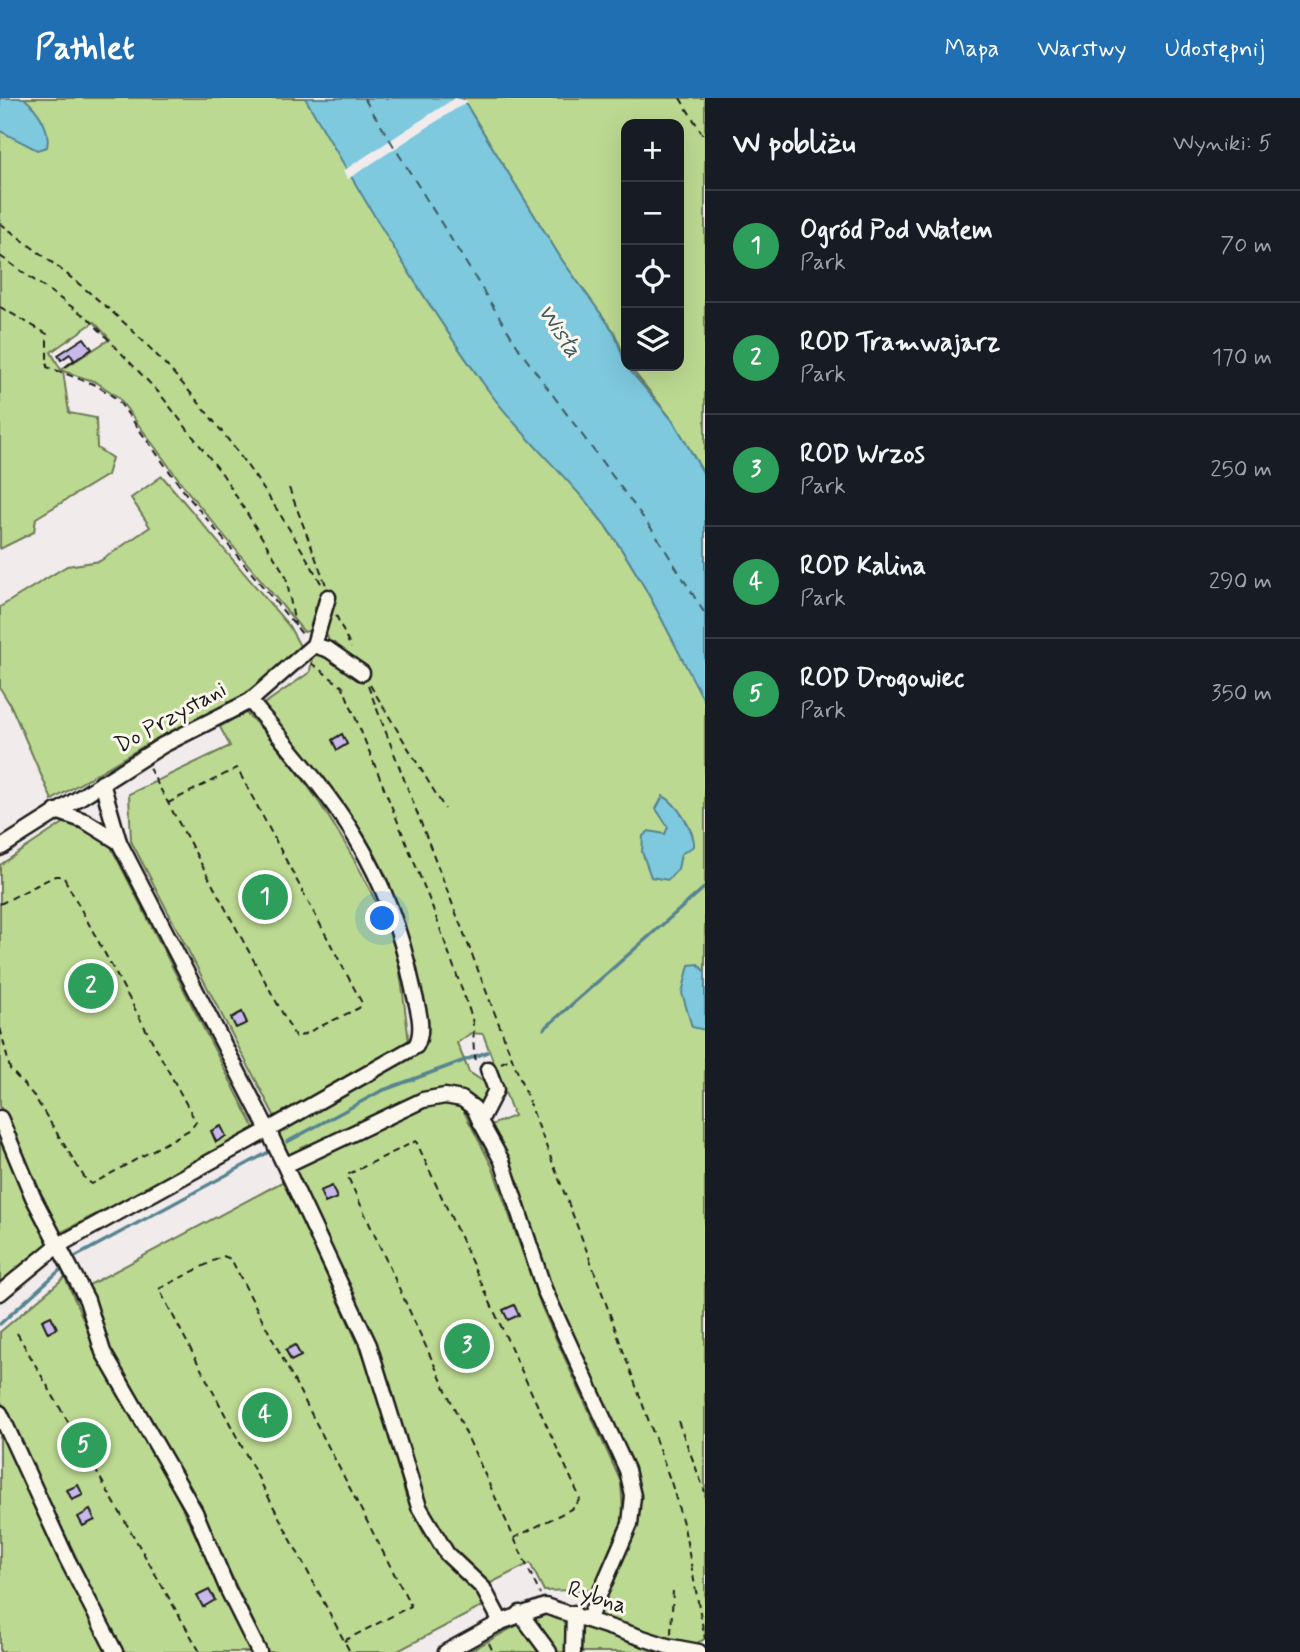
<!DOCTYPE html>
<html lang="pl">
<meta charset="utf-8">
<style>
:root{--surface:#171b24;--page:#20242c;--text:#f1f3f6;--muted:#9ea1a6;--line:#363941;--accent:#1f6fb2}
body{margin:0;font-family:Mynerve,sans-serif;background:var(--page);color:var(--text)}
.controls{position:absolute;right:21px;top:21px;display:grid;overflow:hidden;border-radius:14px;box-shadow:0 7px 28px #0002}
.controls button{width:63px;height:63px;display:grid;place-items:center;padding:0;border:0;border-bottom:2px solid var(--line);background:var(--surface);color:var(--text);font:35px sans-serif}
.you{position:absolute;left:383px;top:821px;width:24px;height:24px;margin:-18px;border:5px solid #fff;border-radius:50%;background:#1a73e8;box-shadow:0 0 0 10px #1a73e833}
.badge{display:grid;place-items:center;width:46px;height:46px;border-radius:50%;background:var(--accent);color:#fff;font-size:23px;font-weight:700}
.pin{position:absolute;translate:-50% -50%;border:4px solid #fff;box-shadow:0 2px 7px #0006}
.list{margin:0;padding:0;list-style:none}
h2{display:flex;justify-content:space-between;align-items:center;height:91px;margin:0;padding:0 28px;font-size:30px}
h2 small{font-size:23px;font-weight:400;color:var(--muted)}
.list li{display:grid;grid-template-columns:46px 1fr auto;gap:21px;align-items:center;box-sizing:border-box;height:112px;padding:0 28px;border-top:2px solid var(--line)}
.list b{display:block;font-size:26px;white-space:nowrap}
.list p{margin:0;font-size:23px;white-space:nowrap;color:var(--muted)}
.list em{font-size:23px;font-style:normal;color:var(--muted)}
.icon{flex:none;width:38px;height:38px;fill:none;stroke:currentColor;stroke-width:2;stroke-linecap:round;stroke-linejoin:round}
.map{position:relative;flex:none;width:705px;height:1554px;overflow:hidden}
header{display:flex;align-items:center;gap:42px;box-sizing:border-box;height:98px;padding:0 35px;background:var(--accent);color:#fff}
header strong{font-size:33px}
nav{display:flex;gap:38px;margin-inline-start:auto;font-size:24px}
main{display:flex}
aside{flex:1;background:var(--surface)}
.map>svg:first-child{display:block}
.green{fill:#bcd991;stroke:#6c7a56;stroke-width:2;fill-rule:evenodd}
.water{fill:#7ec9de;stroke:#578490;stroke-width:2}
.pier{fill:#f1ebec}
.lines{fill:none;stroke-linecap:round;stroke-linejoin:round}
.stream{stroke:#578490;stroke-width:3.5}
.ferry{stroke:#3e5960;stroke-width:2;stroke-dasharray:9 7;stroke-linecap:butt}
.building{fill:#c7b9ea;stroke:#1c1c1c;stroke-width:2}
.minor-casing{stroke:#1c1c1c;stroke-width:19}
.path{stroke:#1c1c1c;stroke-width:2;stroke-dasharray:7 5;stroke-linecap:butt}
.minor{stroke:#fbf7ec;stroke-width:14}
.labels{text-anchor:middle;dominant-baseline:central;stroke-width:6;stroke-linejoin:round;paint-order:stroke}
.street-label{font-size:23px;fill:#1c1c1c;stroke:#fbf7ec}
.water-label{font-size:24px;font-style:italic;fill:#3e5960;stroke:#fbf7ec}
</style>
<header>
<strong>Pathlet</strong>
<nav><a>Mapa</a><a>Warstwy</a><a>Udostępnij</a></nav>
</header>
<main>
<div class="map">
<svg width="705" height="1554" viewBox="0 0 705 1554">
<rect width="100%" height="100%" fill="#f1ebec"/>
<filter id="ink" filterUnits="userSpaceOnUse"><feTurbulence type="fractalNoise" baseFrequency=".0143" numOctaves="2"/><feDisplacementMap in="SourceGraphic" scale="14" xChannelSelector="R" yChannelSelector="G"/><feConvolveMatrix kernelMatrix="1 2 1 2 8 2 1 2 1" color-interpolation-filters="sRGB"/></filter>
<g filter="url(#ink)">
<g class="green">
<path d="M0,0H307C365,100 423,203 492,297C523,338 561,372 593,412C638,468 670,536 705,599V1541L691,1548L680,1547L595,1518L637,1409L550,1192L509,1061L491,1027L514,1018L483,936L471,935L457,945L469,974L484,984L490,998L484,1010L449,995L298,1059L285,1058L275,1038L281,1028L423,949C425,867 390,775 344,707C320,672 289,641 264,606L310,574L312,559L331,547L315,511L311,532L304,534L188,394L118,299L96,284L63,273L69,315L96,320L97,350L112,360L107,377L36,420L34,434L0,451ZM94,224L110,241L61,272L51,254Z"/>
<polygon points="462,0 705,0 705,378 674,324 629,268 679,268 679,26 626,26 626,262 614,234 562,162"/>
<polygon points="162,378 289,528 300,548 296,557 251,595 156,641 52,702 11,608 0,590 0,509 67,468 100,463 150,429 131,400"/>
<path d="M245,614C304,671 357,757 389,833C402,867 404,908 409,944L275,1019L131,743L129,696L230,648L220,629Z"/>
<polygon points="65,724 94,733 109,745 256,1033 60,1135 0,1008 0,767"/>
<polygon points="438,1002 460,1006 492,1068 542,1210 621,1384 624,1429 599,1491 544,1493 530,1465 489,1486 438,1436 428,1422 404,1350 391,1287 294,1071"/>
<polygon points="0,1038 52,1149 0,1191"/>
<polygon points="284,1083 377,1288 406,1399 425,1438 487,1506 396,1554 268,1554 207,1427 106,1245 89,1187"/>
<polygon points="65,1179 108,1279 173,1391 252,1554 122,1554 0,1302 0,1234"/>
<polygon points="0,1329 108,1554 0,1554"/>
<polygon points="542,1513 568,1518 572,1554 554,1554 528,1518"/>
<polygon points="521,1525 544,1554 468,1554"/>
<polygon points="576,1526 677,1554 576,1554"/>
</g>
<g class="water">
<path d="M0,0H24C38,12 51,31 47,49L37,52L0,33Z"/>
<path d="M305,0H462L562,162L614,234L626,268L674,324L705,378V604C670,540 639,468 593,412C560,372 522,338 491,296C422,202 364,101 305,0Z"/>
<path d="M663,698C676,704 695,733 694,748L681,756L678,771L668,782L651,779L642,754L643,738L649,733L665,736L668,729L656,711Z"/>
<polygon points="698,866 705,874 705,932 692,929 682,895 689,867"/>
</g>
<polygon class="pier" points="455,0 468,3 348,81 343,73"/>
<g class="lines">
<g class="stream">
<polyline points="544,931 705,789"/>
<polyline points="287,1044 381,993 487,954"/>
<polyline points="73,1160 267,1055"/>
<polyline points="0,1226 60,1172"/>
</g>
<polyline class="ferry" points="364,0 521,254 656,437 705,516"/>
</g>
<g class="building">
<polygon points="84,240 92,251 65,269 74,262 70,256 61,262 58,257"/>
<polygon points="342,636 347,646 337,652 332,642"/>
<polygon points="242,914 247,925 236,930 231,920"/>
<polygon points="221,1028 226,1038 216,1044 211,1033"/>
<polygon points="332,1088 337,1100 325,1105 320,1093"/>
<polygon points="514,1207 519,1217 508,1222 503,1212"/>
<polygon points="51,1218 57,1230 48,1235 42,1222"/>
<polygon points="295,1247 301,1258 291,1263 286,1252"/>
<polygon points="78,1387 83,1397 72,1402 67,1392"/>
<polygon points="90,1412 95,1422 83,1428 78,1419"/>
<polygon points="209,1492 215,1502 203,1509 197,1498"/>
</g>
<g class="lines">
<defs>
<g id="minor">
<polyline points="314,547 329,552 362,575"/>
<path d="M250,603C331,700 385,757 412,886C416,905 426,930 416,948L268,1032L369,1247L419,1409L447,1456L483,1490L501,1524"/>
<polyline points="102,685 119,744"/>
<polyline points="0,750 163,647 250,603 314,547 328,499"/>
<polyline points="0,1020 33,1099 87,1202 103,1254 195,1414 228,1492 259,1554"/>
<polyline points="480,1023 496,992 488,971"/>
<polyline points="286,1067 423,1002 445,998 462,1001 474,1010 480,1023 502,1063 544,1191 627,1372 633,1398 630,1426 589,1520"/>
<polyline points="0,1195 57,1148 268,1032 119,744 85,723 56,713"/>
<polyline points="0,1315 67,1461 115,1554"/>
<polyline points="520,1515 549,1554"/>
<polyline points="446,1554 501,1524 545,1508 667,1548 699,1554"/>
<polyline points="573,1554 574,1515"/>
</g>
</defs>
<use href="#minor" class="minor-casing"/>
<g class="path">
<polyline points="680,0 705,40"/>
<path d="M0,125C50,163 103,202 147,247C216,318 274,400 322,487"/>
<polyline points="0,158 89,221 160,296 223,377 286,478 295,528"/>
<polyline points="0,209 47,236 47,269 96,287 117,301 186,396 303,537"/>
<polyline points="289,390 326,487"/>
<polyline points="336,517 351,550"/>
<path d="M311,565L343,589L432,808L471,917C476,933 471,947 476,962"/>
<polyline points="370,587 445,711"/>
<polyline points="368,588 588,1156 672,1387 684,1429 705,1541"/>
<polyline points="149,670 296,940 359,910 362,905 237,670 168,705"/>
<polyline points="0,806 55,778 63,778 196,1024 191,1031 92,1086 86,1082 34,998 10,971 0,929"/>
<polyline points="501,965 512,960"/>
<polyline points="17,1235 200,1554"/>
<polyline points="678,1323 705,1394"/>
<polyline points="514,1440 575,1409 580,1400 416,1043 347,1077 514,1440 540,1496"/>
<polyline points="671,1536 673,1491"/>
<polyline points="344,1543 411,1508 231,1161 223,1158 159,1191 350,1554"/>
<polyline points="489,1545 493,1554"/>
</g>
<use href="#minor" class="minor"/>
</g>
</g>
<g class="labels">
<g class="street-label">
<text transform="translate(171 620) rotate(-29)">Do Przystani</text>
<text transform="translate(597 1500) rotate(18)">Rybna</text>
</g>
<g class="water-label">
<text transform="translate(559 233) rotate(56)">Wisła</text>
</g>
</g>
</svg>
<div class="controls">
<button>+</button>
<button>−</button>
<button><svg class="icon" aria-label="locate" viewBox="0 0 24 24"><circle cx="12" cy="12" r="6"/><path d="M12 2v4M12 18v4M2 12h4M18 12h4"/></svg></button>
<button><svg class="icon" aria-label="layers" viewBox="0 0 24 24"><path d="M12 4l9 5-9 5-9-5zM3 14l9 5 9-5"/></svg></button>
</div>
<div class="you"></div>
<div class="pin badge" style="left:265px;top:799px;background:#2e9e5b">1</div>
<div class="pin badge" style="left:91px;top:888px;background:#2e9e5b">2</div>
<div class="pin badge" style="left:467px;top:1248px;background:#2e9e5b">3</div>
<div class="pin badge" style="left:265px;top:1317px;background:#2e9e5b">4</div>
<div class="pin badge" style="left:84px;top:1347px;background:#2e9e5b">5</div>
</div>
<aside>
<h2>W pobliżu<small>Wyniki: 5</small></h2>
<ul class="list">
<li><span class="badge" style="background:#2e9e5b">1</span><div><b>Ogród Pod Wałem</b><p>Park</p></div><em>70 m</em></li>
<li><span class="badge" style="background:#2e9e5b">2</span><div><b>ROD Tramwajarz</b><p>Park</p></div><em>170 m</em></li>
<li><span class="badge" style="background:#2e9e5b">3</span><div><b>ROD Wrzos</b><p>Park</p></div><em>250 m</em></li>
<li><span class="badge" style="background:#2e9e5b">4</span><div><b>ROD Kalina</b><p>Park</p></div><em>290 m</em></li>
<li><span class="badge" style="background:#2e9e5b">5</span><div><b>ROD Drogowiec</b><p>Park</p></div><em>350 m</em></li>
</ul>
</aside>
</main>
